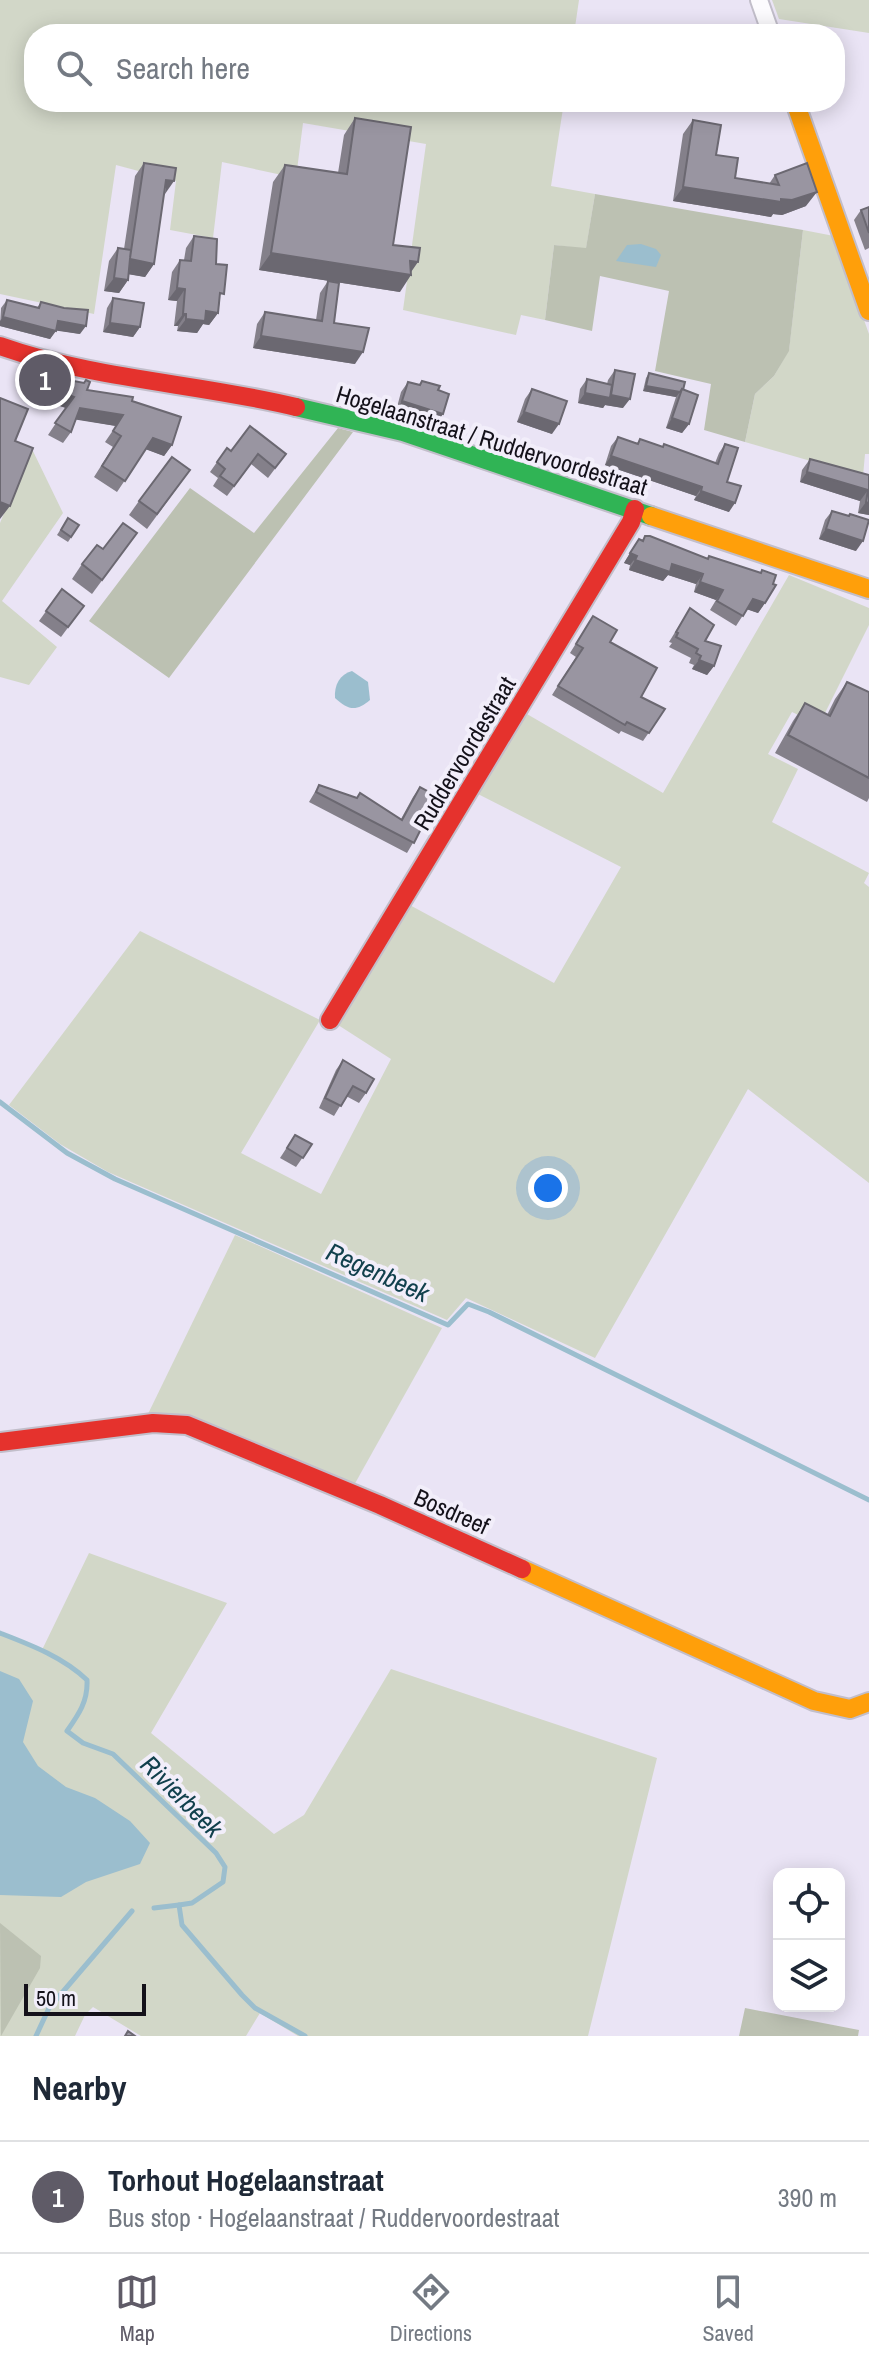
<!DOCTYPE html>
<meta charset="utf-8">
<style>
:root{--surface:#fff;--page:#f6f6f7;--text:#1f2937;--muted:#747a83;--line:#e0e1e3;--accent:#5f5b67}
body{margin:0;font-family:"Archivo Narrow",sans-serif;background:var(--page);color:var(--text)}
.controls{position:absolute;right:24px;bottom:24px;display:grid;overflow:hidden;border-radius:16px;box-shadow:0 4px 20px #0003}
.controls button{width:72px;height:72px;display:grid;place-items:center;padding:0;border:0;border-bottom:2px solid var(--line);background:var(--surface);color:var(--text);font:40px sans-serif}
.scale{position:absolute;left:24px;bottom:20px;width:122px;box-sizing:border-box;padding-left:8px;border:4px solid #14111a;border-top:0;font-size:22px;line-height:28px;white-space:nowrap;color:#14111a;-webkit-text-stroke:6px #f2eefa;paint-order:stroke}
.you{position:absolute;left:548px;top:1188px;width:28px;height:28px;margin:-20px;border:6px solid #fff;border-radius:50%;background:#1a73e8;box-shadow:0 0 0 12px #1a73e833}
.badge{display:grid;place-items:center;width:52px;height:52px;border-radius:50%;background:var(--accent);color:#fff;font-size:26px;font-weight:700}
.pin{position:absolute;translate:-50% -50%;border:4px solid #fff;box-shadow:0 2px 8px #0006}
.list{margin:0;padding:0;list-style:none}
h2{display:flex;justify-content:space-between;align-items:center;height:104px;margin:0;padding:0 32px;font-size:34px}
h2 small{font-size:26px;font-weight:400;color:var(--muted)}
.list li{display:grid;grid-template-columns:52px 1fr auto;gap:24px;align-items:center;box-sizing:border-box;height:112px;padding:0 32px;border-top:2px solid var(--line)}
.list b{display:block;font-size:30px;white-space:nowrap}
.list p{margin:0;font-size:26px;white-space:nowrap;color:var(--muted)}
.list em{font-size:26px;font-style:normal;color:var(--muted)}
.icon{flex:none;width:44px;height:44px;fill:none;stroke:currentColor;stroke-width:2;stroke-linecap:round;stroke-linejoin:round}
.map{position:relative;flex:none;width:869px;height:2036px;overflow:hidden}
.search{position:absolute;background:var(--surface);box-shadow:0 4px 20px #0003;left:24px;right:24px;top:24px;height:88px;display:flex;align-items:center;gap:20px;box-sizing:border-box;padding:0 28px;border-radius:32px;color:var(--muted);font-size:30px}
.sheet{height:216px;background:var(--surface)}
nav{display:flex;justify-content:space-around;align-items:center;box-sizing:border-box;height:112px;border-top:2px solid var(--line);background:var(--surface);font-size:22px;color:var(--muted)}
nav a{display:grid;justify-items:center;gap:4px}
nav .on{color:var(--accent)}
.map>svg:first-child{display:block}
.green{fill:#d2d7c8}
.forest{fill:#bcc1b2}
.water{fill:#9bbece}
.lines{fill:none;stroke-linecap:round;stroke-linejoin:round}
.stream{stroke:#9bbece;stroke-width:5}
.street-casing{stroke:#c2beca;stroke-width:20}
.fast-casing{stroke:#c2beca;stroke-width:22}
.slow-casing{stroke:#c2beca;stroke-width:22}
.jam-casing{stroke:#c2beca;stroke-width:22}
.street{stroke:#fcfbfe;stroke-width:16}
.fast{stroke:#30b455;stroke-width:18}
.slow{stroke:#ff9f0a;stroke-width:18}
.jam{stroke:#e5322d;stroke-width:18}
.wall{fill:#84808a}
.shaded-wall{fill:#6b6871}
.building{fill:#9995a1;stroke:#6b6871;stroke-width:2}
.labels{text-anchor:middle;dominant-baseline:central;stroke-width:8;stroke-linejoin:round;paint-order:stroke}
.street-label{font-size:24px;fill:#14111a;stroke:#f2eefa}
.water-label{font-size:26px;font-style:italic;fill:#11404d;stroke:#f2eefa}
</style>
<div class="map">
<svg width="869" height="2036" viewBox="0 0 869 2036">
<rect width="100%" height="100%" fill="#eae4f5"/>
<g class="green">
<polygon points="0,0 579,0 574,34 34,34 34,102 564,102 551,186 595,194 586,249 554,245 545,320 521,315 516,335 403,310 426,144 303,123 296,178 222,162 213,238 170,230 176,181 116,165 94,314 0,294"/>
<polygon points="772,0 869,0 869,33 779,19"/>
<polygon points="803,230 834,236 869,334 869,454 865,454 863,476 745,442 755,394 774,376 789,350"/>
<polygon points="31,447 63,513 2,601 57,647 29,685 0,677 0,523"/>
<polygon points="789,575 869,608 869,625 819,725 792,712 768,754 798,769 772,822 869,873 864,883 869,887 869,1183 748,1089 595,1358 466,1298 447,1320 108,1172 60,1144 9,1105 140,931 320,1020 241,1153 321,1194 391,1059 335,1023 406,903 554,983 621,867 474,792 520,710 663,793"/>
<polygon points="235,1235 442,1328 353,1487 147,1416"/>
<polygon points="89,1553 227,1603 151,1733 274,1834 304,1815 391,1669 657,1758 588,2036 298,2036 260,2013 246,2036 141,2036 93,2007 85,2015 75,2036 0,2036 0,1633 42,1650"/>
</g>
<g class="forest">
<polygon points="595,194 803,230 789,351 774,376 755,394 745,442 704,430 711,384 655,371 669,291 600,276 592,331 545,320 554,245 586,248"/>
<polygon points="338,428 353,432 169,678 89,621 190,488 254,533"/>
<polygon points="0,1923 41,1956 40,1968 1,2036"/>
<polygon points="745,2008 859,2030 858,2036 739,2036"/>
</g>
<g class="water">
<polygon points="641,244 656,249 661,255 656,267 616,261 627,245"/>
<path d="M352,671L368,682L370,700C356,712 348,710 335,698C334,685 340,674 352,671Z"/>
<polygon points="0,1671 19,1679 33,1701 23,1742 38,1766 66,1787 95,1798 130,1821 150,1843 140,1864 86,1882 61,1897 0,1895"/>
</g>
<g class="lines">
<g class="stream">
<polyline points="0,1102 67,1153 115,1179 448,1325 468,1304 489,1312 869,1500"/>
<path d="M0,1633C31,1645 63,1657 87,1680C88,1701 79,1714 67,1731L83,1743L113,1754L216,1853L225,1867L223,1882L192,1903L179,1905L182,1925L242,1995L255,2008L305,2036"/>
<polyline points="154,1908 179,1905"/>
<polyline points="36,2036 49,2008 132,1911"/>
</g>
<defs>
<polyline id="street" points="759,0 771,34"/>
<polyline id="fast" points="296,407 403,432 651,516"/>
<g id="slow">
<polyline points="795,102 869,311"/>
<polyline points="651,516 869,589"/>
<polyline points="522,1569 814,1701 850,1709 869,1702"/>
</g>
<g id="jam">
<path d="M0,346C96,380 198,383 296,407"/>
<polyline points="330,1020 631,522 635,509"/>
<polyline points="0,1442 153,1423 187,1425 380,1505 522,1569"/>
</g>
</defs>
<use href="#street" class="street-casing"/>
<use href="#fast" class="fast-casing"/>
<use href="#slow" class="slow-casing"/>
<use href="#jam" class="jam-casing"/>
<use href="#street" class="street"/>
<use href="#fast" class="fast"/>
<use href="#slow" class="slow"/>
<use href="#jam" class="jam"/>
</g>
<g class="wall">
<polygon points="355,118 393,245 400,292 259,270 273,182 285,165 338,173 344,135"/>
<polygon points="693,120 716,155 735,178 769,184 775,175 806,206 782,215 773,214 771,217 673,201 683,134"/>
<polygon points="144,163 164,194 154,264 145,277 129,274 128,280 119,293 104,291 109,261 118,248 124,249 135,176"/>
<polygon points="869,207 869,248 865,250 854,220 861,210"/>
<polygon points="194,236 216,264 220,300 218,313 209,325 203,324 197,333 177,331 178,326 174,326 177,301 168,300 172,272 180,260 184,260 186,248"/>
<polygon points="328,281 334,323 355,364 253,348 257,324 265,312 316,320 320,293"/>
<polygon points="113,298 140,327 133,337 103,332 107,308"/>
<polygon points="7,300 37,308 41,302 80,334 56,330 50,339 0,326 1,308"/>
<polygon points="615,370 623,408 605,405 603,408 578,403 580,389 587,379 607,384 608,380"/>
<polygon points="649,373 683,390 689,424 682,433 666,428 676,397 643,391 646,378"/>
<polygon points="58,378 87,390 132,401 172,445 164,456 146,449 117,492 94,477 113,447 105,442 116,426 76,419 71,432 63,443 48,435 66,408 48,402 51,389"/>
<polygon points="422,381 438,390 443,414 436,423 396,411 401,392 408,382 419,385"/>
<polygon points="532,389 552,434 517,422 525,399"/>
<polygon points="618,437 637,443 640,439 662,447 664,444 715,463 719,453 725,444 729,512 694,500 696,496 605,465 611,446"/>
<polygon points="227,448 231,451 286,454 268,478 251,464 227,496 213,486 218,478 210,472"/>
<polygon points="810,459 869,475 869,515 858,513 860,501 800,482 802,470"/>
<polygon points="180,484 147,529 129,515 139,501"/>
<polygon points="832,511 856,551 819,539 825,520"/>
<polygon points="68,518 79,525 68,542 57,535"/>
<polygon points="137,533 92,594 72,579 82,564 103,549"/>
<polygon points="645,536 707,558 709,556 760,573 762,570 765,603 758,613 747,609 736,626 710,610 716,600 694,592 696,584 668,575 663,581 629,570 630,565 624,563 639,539 642,540"/>
<polygon points="62,589 84,606 61,637 39,621"/>
<polygon points="690,608 705,641 714,666 707,675 692,669 694,665 689,663 691,658 669,647 672,643 669,642"/>
<polygon points="593,616 610,642 641,697 665,709 643,741 621,731 619,734 552,695 576,657 570,653"/>
<polygon points="847,682 869,692 869,798 867,802 775,753 793,721 805,703 827,715 835,699"/>
<polygon points="319,785 356,798 360,793 401,819 413,797 420,787 436,817 429,827 424,824 407,853 309,802"/>
<polygon points="343,1060 366,1093 359,1103 346,1096 334,1116 319,1108 336,1070"/>
<polygon points="295,1135 312,1144 296,1167 280,1158"/>
</g>
<g class="shaded-wall">
<polygon points="166,180 174,181 165,194"/>
<polygon points="683,187 781,199 817,192 806,206 782,215 773,214 771,217 673,201"/>
<polygon points="271,253 410,261 418,262 409,275 411,275 400,292 259,270"/>
<polygon points="130,259 154,264 145,277 121,273"/>
<polygon points="114,278 128,280 119,293 104,291"/>
<polygon points="177,288 185,289 177,301 168,300"/>
<polygon points="206,311 218,313 209,325 203,324 197,333 177,331 186,319"/>
<polygon points="183,314 186,314 178,326 174,326"/>
<polygon points="3,317 56,331 50,339 0,326 0,321"/>
<polygon points="58,321 86,326 80,334 52,330"/>
<polygon points="110,323 140,327 133,337 103,332"/>
<polygon points="261,336 363,352 355,364 253,348"/>
<polygon points="646,386 680,392 676,397 643,391"/>
<polygon points="56,390 74,397 66,408 48,402"/>
<polygon points="585,393 611,395 630,399 623,408 605,405 603,408 578,403"/>
<polygon points="402,401 443,414 436,423 396,411"/>
<polygon points="80,408 123,415 116,426 72,419"/>
<polygon points="524,412 559,424 552,434 517,422"/>
<polygon points="672,418 689,424 682,433 666,428"/>
<polygon points="153,438 172,445 164,456 145,449"/>
<polygon points="611,456 702,487 696,496 605,465"/>
<polygon points="807,472 868,490 860,501 800,482"/>
<polygon points="701,491 735,503 729,512 694,500"/>
<polygon points="0,502 10,506 0,519"/>
<polygon points="866,502 869,503 869,515 858,513"/>
<polygon points="826,529 863,541 856,551 819,539"/>
<polygon points="630,553 637,556 630,565 624,563"/>
<polygon points="635,560 672,564 703,574 696,584 668,575 663,581 629,570"/>
<polygon points="700,582 723,590 716,600 694,592"/>
<polygon points="753,599 765,603 758,613 746,609"/>
<polygon points="699,660 714,666 707,675 692,669"/>
</g>
<g class="building">
<polygon points="355,118 411,127 393,245 420,248 418,262 410,261 411,275 271,253 285,165 347,174"/>
<polygon points="693,120 721,125 716,155 738,158 735,178 779,185 775,175 807,163 817,192 792,200 781,199 781,202 683,187"/>
<polygon points="144,163 176,168 174,181 166,180 154,264 130,259 128,280 114,278 118,248 131,250 130,258"/>
<polygon points="869,207 869,233 861,210"/>
<polygon points="194,236 217,239 216,264 227,265 224,294 220,293 218,313 206,311 205,321 186,319 186,314 183,314 185,289 177,288 180,260 191,261"/>
<polygon points="328,281 339,283 334,323 369,328 363,352 261,336 265,312 322,321"/>
<polygon points="113,298 144,303 140,327 110,323"/>
<polygon points="7,300 39,308 41,302 64,308 88,310 86,326 58,321 56,331 3,317"/>
<polygon points="615,370 635,374 630,399 611,395"/>
<polygon points="649,373 685,382 683,390 682,389 680,392 646,386"/>
<polygon points="58,378 84,383 86,380 90,382 87,390 133,397 132,401 181,417 172,445 153,438 125,481 102,466 121,436 113,431 123,415 80,408 71,432 55,423 74,397 56,390"/>
<polygon points="587,379 612,385 610,398 585,393"/>
<polygon points="422,381 440,386 438,390 449,394 443,414 402,401 408,382 420,385"/>
<polygon points="532,389 567,401 559,424 524,412"/>
<polygon points="682,389 698,395 689,424 672,418"/>
<polygon points="0,398 28,409 15,441 33,448 10,506 0,502"/>
<polygon points="250,426 286,454 275,468 258,454 234,486 220,476 225,469 217,462 227,448 231,451"/>
<polygon points="618,437 638,444 640,439 663,447 664,444 718,464 725,444 738,448 727,482 741,486 735,503 701,491 702,487 611,456"/>
<polygon points="172,457 190,470 157,514 139,501"/>
<polygon points="810,459 869,475 869,503 866,502 868,490 807,472"/>
<polygon points="832,511 849,516 850,514 869,520 863,541 826,529"/>
<polygon points="68,518 79,525 71,537 61,530"/>
<polygon points="123,523 137,533 102,580 82,564 97,545 103,549"/>
<polygon points="645,536 650,536 708,559 709,556 761,573 762,570 776,575 773,584 776,585 765,603 753,599 743,616 717,601 723,590 700,582 703,574 672,564 670,572 635,560 637,556 630,553 639,539 643,541"/>
<polygon points="62,589 84,606 68,627 46,611"/>
<polygon points="690,608 714,625 705,641 721,646 714,666 699,660 701,656 696,653 698,649 676,637 678,633 676,632"/>
<polygon points="593,616 617,630 610,642 657,668 641,697 665,709 649,733 627,722 625,725 558,686 583,648 576,644"/>
<polygon points="847,682 869,692 869,778 788,735 805,703 830,716"/>
<polygon points="319,785 357,798 360,793 402,820 420,787 446,801 436,817 429,813 414,843 316,792"/>
<polygon points="343,1060 374,1079 366,1093 353,1086 341,1106 325,1098"/>
<polygon points="295,1135 312,1144 303,1158 287,1148"/>
<polygon points="128,2031 135,2036 125,2036"/>
</g>
<g class="labels">
<g class="street-label">
<text transform="translate(492 440) rotate(17)">Hogelaanstraat / Ruddervoordestraat</text>
<text transform="translate(464 753) rotate(-59)">Ruddervoordestraat</text>
<text transform="translate(452 1511) rotate(24)">Bosdreef</text>
</g>
<g class="water-label">
<text transform="translate(378 1272) rotate(24)">Regenbeek</text>
<text transform="translate(182 1796) rotate(45)">Rivierbeek</text>
</g>
</g>
</svg>
<div class="controls">
<button><svg class="icon" aria-label="locate" viewBox="0 0 24 24"><circle cx="12" cy="12" r="6"/><path d="M12 2v4M12 18v4M2 12h4M18 12h4"/></svg></button>
<button><svg class="icon" aria-label="layers" viewBox="0 0 24 24"><path d="M12 4l9 5-9 5-9-5zM3 14l9 5 9-5"/></svg></button>
</div>
<div class="scale">50 m</div>
<div class="you"></div>
<div class="pin badge" style="left:45px;top:380px">1</div>
<div class="search"><svg class="icon" aria-label="search" viewBox="0 0 24 24"><circle cx="10" cy="10" r="6"/><path d="M15 15l6 6"/></svg>Search here</div>
</div>
<section class="sheet">
<h2>Nearby<small></small></h2>
<ul class="list">
<li><span class="badge">1</span><div><b>Torhout Hogelaanstraat</b><p>Bus stop · Hogelaanstraat / Ruddervoordestraat</p></div><em>390 m</em></li>
</ul>
</section>
<nav>
<a class="on"><svg class="icon" aria-label="map" viewBox="0 0 24 24"><path d="M3 6l6-2 6 2 6-2v14l-6 2-6-2-6 2zM9 4v14M15 6v14"/></svg>Map</a>
<a><svg class="icon" aria-label="directions" viewBox="0 0 24 24"><path d="M12 3l9 9-9 9-9-9zM9 14v-3h6M13 9l2 2-2 2"/></svg>Directions</a>
<a><svg class="icon" aria-label="saved" viewBox="0 0 24 24"><path d="M7 4h10v16l-5-4-5 4z"/></svg>Saved</a>
</nav>
